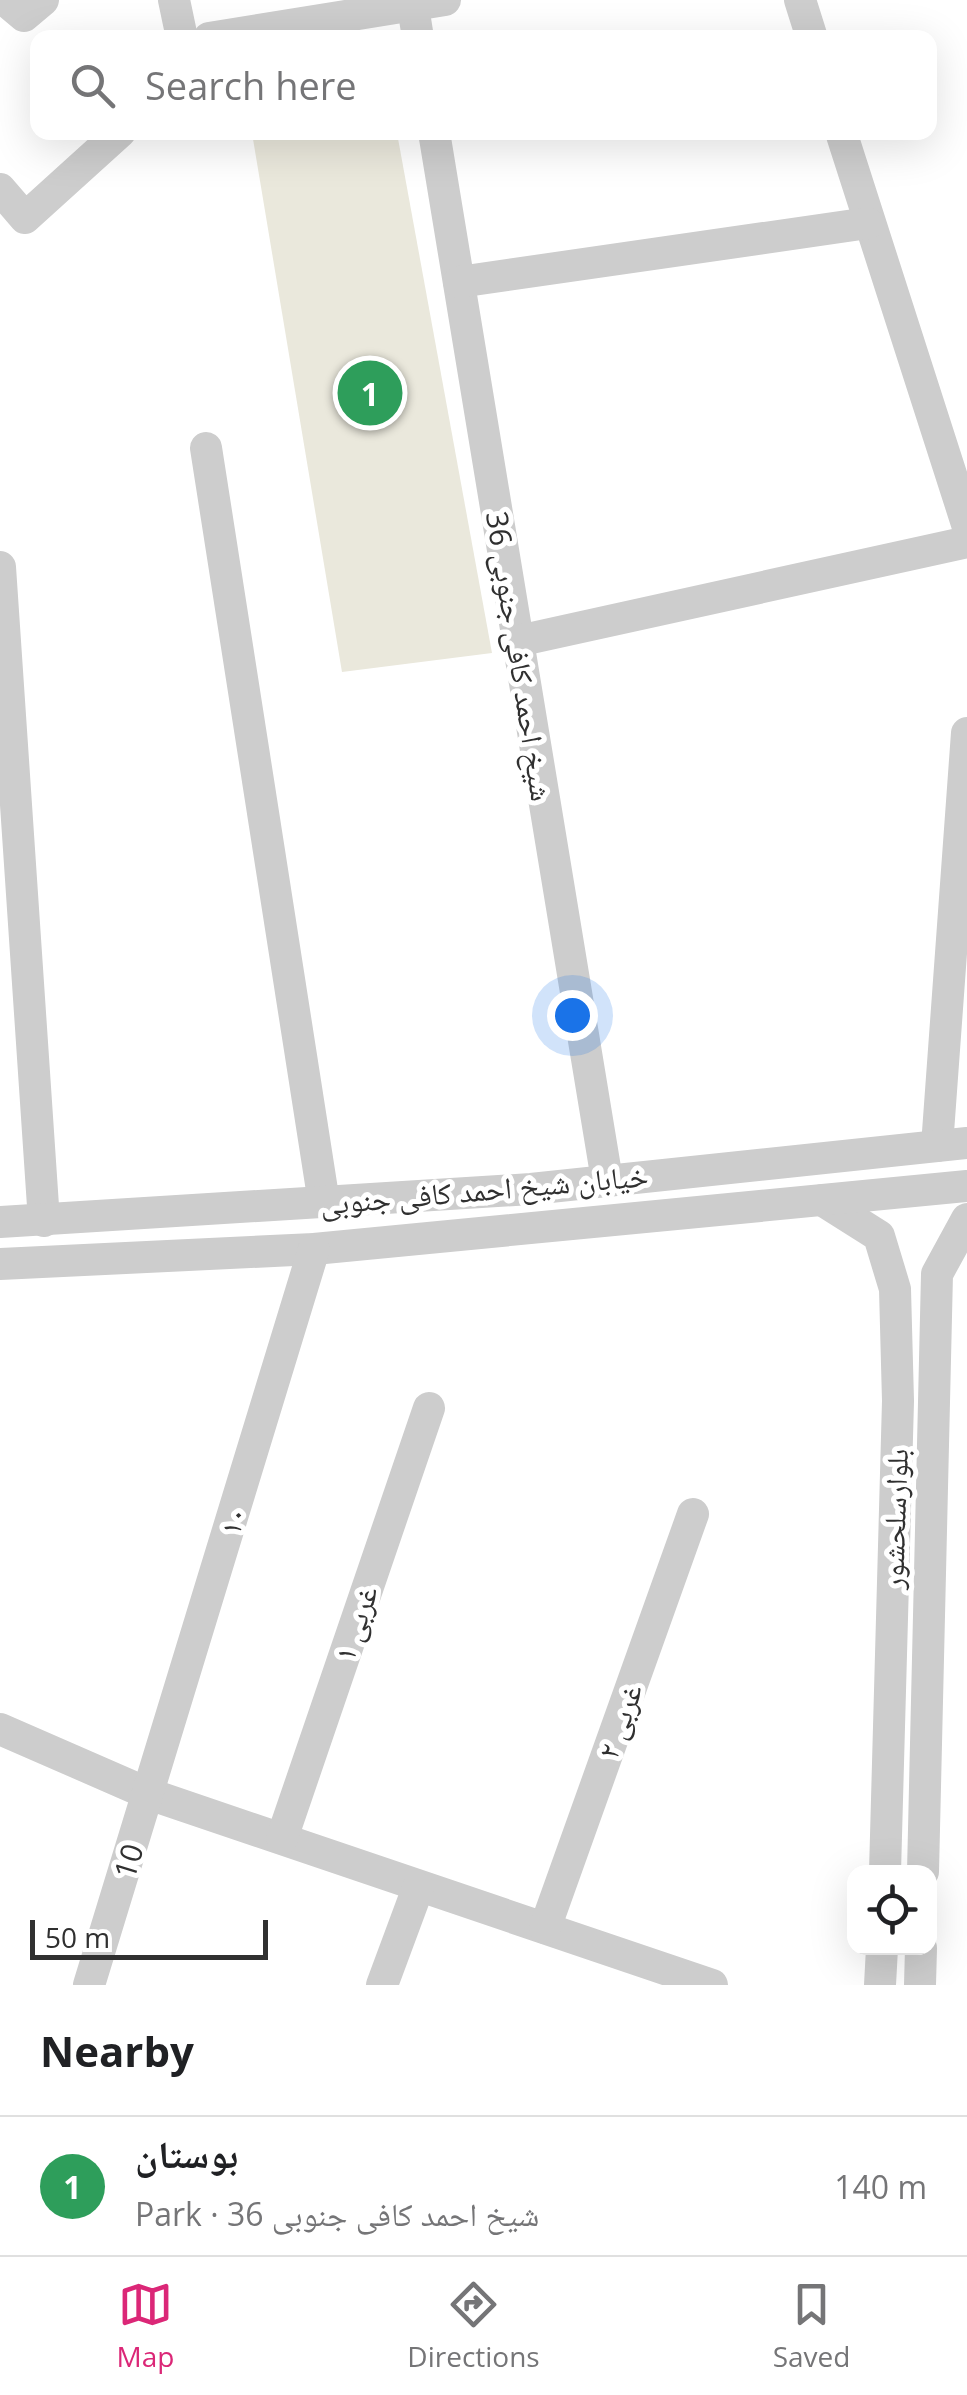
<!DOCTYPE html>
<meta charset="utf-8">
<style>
:root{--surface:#fff;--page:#f2f2f2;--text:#202124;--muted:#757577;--line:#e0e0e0;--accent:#db2777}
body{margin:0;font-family:"Open Sans","Noto Naskh Arabic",sans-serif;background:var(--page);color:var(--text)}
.controls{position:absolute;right:30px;bottom:30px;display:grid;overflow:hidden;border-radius:20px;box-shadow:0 10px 40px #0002}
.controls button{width:90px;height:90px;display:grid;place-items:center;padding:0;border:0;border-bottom:2px solid var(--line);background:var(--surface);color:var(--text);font:50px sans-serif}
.scale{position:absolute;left:30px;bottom:25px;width:238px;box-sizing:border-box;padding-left:10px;border:5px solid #303030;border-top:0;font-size:28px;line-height:35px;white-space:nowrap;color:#303030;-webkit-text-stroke:8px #fff;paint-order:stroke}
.you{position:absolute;left:572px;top:1015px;width:35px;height:35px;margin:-25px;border:8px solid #fff;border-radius:50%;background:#1a73e8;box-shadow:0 0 0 15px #1a73e833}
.badge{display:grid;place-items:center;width:65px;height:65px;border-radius:50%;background:var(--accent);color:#fff;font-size:32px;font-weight:700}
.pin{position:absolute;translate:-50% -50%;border:5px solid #fff;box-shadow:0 2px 10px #0006}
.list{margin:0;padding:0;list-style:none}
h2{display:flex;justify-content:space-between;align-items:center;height:130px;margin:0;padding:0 40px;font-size:42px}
h2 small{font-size:32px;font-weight:400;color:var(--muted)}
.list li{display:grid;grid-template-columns:65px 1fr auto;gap:30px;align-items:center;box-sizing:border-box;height:140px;padding:0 40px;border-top:2px solid var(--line)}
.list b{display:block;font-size:38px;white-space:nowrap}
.list p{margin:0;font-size:32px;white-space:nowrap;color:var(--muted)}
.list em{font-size:32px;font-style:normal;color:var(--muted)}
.icon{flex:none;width:55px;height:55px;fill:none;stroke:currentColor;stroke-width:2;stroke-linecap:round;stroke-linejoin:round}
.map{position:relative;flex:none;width:967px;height:1985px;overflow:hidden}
.search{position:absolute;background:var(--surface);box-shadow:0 10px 40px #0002;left:30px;right:30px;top:30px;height:110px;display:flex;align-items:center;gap:25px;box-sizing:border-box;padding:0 35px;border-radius:20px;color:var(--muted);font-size:38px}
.sheet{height:270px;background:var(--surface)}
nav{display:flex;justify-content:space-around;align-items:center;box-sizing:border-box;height:140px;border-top:2px solid var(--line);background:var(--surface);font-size:28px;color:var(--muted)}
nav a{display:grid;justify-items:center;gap:5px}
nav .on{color:var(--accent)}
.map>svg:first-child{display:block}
.green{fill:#eae8dc}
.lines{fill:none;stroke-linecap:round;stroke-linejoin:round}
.minor{stroke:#cdcdcd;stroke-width:32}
.labels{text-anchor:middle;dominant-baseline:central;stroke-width:10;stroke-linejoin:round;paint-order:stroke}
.street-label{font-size:30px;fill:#303030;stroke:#fff}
</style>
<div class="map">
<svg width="967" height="1985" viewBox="0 0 967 1985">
<rect width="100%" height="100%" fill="#fff"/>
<polygon class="green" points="252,133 397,133 492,653 342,672"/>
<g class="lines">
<g class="minor">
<polyline points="5,0 24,16 43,0"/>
<polyline points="174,0 182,38"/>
<polyline points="412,0 418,38"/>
<polyline points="800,0 812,38"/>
<polyline points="209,38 445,0"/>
<polyline points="434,132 607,1180"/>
<polyline points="841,132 967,524"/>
<polyline points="0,189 25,218 120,132"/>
<polyline points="459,282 868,223"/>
<polyline points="206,448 324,1203"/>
<polyline points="0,567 44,1221"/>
<polyline points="518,641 967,542"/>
<polyline points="937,1146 967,733"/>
<polyline points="822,1200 879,1236 895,1289 898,1401 885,1872"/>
<polyline points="0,1222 531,1189 967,1143"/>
<polyline points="0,1264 314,1249 967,1186"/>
<polyline points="0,1729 149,1794 712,1985"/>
<polyline points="282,1838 429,1408"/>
<polyline points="923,1872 937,1274 967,1219"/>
<polyline points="545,1928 693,1514"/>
<polyline points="89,1985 314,1249"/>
<polyline points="382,1985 418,1888"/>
<polyline points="880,1985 882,1948"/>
<polyline points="920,1985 921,1948"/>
</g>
</g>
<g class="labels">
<g class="street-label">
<text transform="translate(520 656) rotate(81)">شیخ احمد کافی جنوبی 36</text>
<text transform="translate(484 1189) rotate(-5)">خیابان شیخ احمد کافی جنوبی</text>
<text transform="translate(894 1519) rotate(-88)">بلوارسلحشور</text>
<text transform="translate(232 1521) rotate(-73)">۱۰</text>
<text transform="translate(355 1623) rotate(-71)">۱ غربی</text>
<text transform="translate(619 1721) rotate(-70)">۲ غربی</text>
<text transform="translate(128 1861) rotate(-73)">10</text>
</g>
</g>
</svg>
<div class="controls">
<button><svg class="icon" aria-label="locate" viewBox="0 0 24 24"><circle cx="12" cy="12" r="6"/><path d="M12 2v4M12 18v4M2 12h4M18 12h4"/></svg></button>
</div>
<div class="scale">50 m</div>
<div class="you"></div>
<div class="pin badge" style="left:370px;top:393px;background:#2e9e5b">1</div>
<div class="search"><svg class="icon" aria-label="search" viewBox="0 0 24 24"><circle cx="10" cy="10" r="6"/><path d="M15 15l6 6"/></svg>Search here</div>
</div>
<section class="sheet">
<h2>Nearby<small></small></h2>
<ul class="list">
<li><span class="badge" style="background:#2e9e5b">1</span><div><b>بوستان</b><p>Park · شیخ احمد کافی جنوبی 36</p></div><em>140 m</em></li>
</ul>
</section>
<nav>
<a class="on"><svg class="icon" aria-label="map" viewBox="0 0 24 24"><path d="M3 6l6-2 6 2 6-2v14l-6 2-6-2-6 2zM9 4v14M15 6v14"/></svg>Map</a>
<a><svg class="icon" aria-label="directions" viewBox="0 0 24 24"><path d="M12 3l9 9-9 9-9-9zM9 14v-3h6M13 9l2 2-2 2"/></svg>Directions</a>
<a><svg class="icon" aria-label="saved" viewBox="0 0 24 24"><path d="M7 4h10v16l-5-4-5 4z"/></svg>Saved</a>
</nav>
